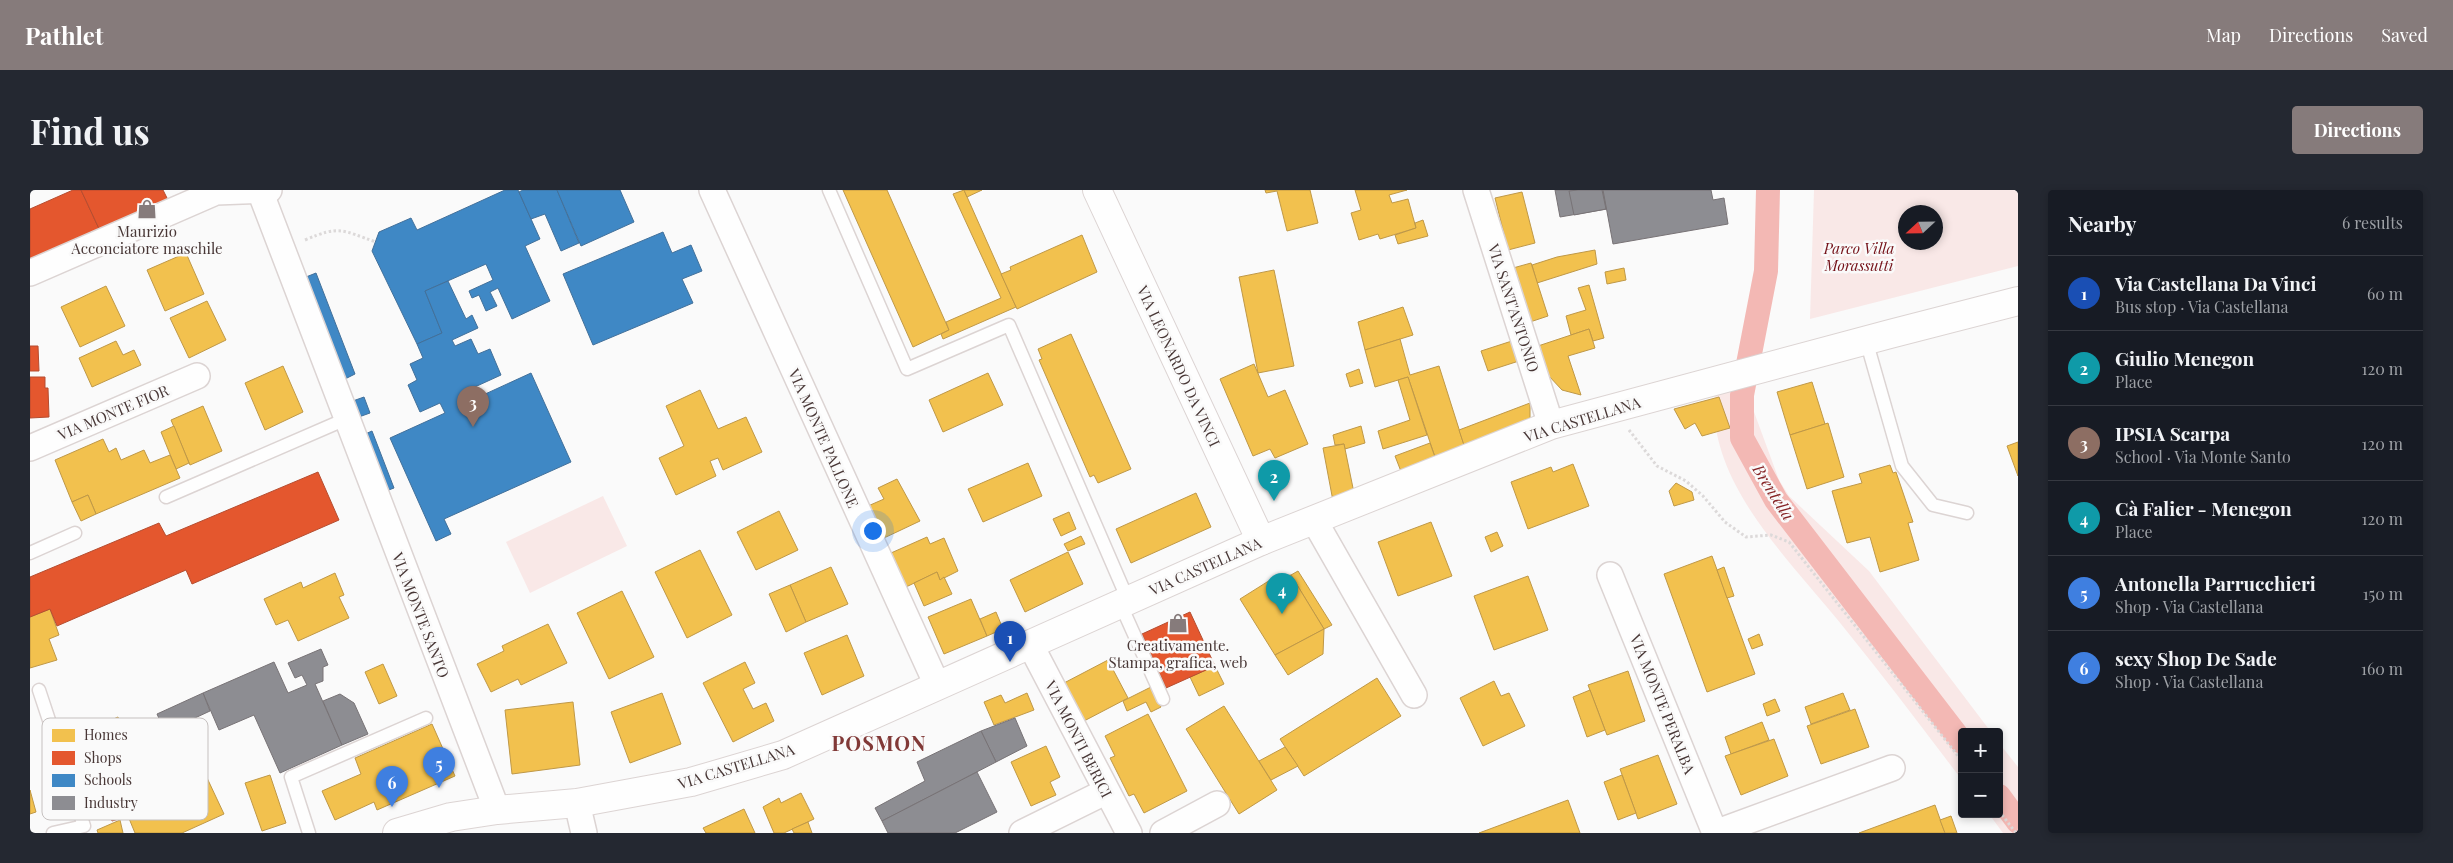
<!DOCTYPE html>
<meta charset="utf-8">
<style>
:root{--surface:#171b24;--page:#242831;--text:#f1f3f6;--muted:#9ea1a6;--line:#363941;--accent:#867b7b}
body{margin:0;font-family:"Playfair Display",serif;background:var(--page);color:var(--text)}
.controls{position:absolute;right:15px;bottom:15px;display:grid;overflow:hidden;border-radius:5px;box-shadow:0 2px 8px #0003}
.controls button{width:45px;height:45px;display:grid;place-items:center;padding:0;border:0;border-bottom:1px solid var(--line);background:var(--surface);color:var(--text);font:25px sans-serif}
.compass{position:absolute;left:1868px;top:15px;width:45px;height:45px;border-radius:50%;background:var(--surface);box-shadow:0 2px 8px #0003;rotate:248deg}
.you{position:absolute;left:842px;top:340px;width:18px;height:18px;margin:-12px;border:4px solid #fff;border-radius:50%;background:#1a73e8;box-shadow:0 0 0 8px #1a73e833}
.badge{display:grid;place-items:center;width:32px;height:32px;border-radius:50%;background:var(--accent);color:#fff;font-size:16px;font-weight:700}
.pin{position:absolute;translate:-50% -41px;filter:drop-shadow(0 1px 2px #0008)}
.pin::after{content:'';position:absolute;top:26px;width:18px;height:15px;background:inherit;clip-path:polygon(0 0,100% 0,50% 100%)}
.list{margin:0;padding:0;list-style:none}
h2{display:flex;justify-content:space-between;align-items:center;height:65px;margin:0;padding:0 20px;font-size:21px}
h2 small{font-size:16px;font-weight:400;color:var(--muted)}
.list li{display:grid;grid-template-columns:32px 1fr auto;gap:15px;align-items:center;box-sizing:border-box;height:75px;padding:0 20px;border-top:1px solid var(--line)}
.list b{display:block;font-size:19px;white-space:nowrap}
.list p{margin:0;font-size:16px;white-space:nowrap;color:var(--muted)}
.list em{font-size:16px;font-style:normal;color:var(--muted)}
.map{position:relative;flex:none;width:1988px;height:643px;overflow:hidden;border-radius:5px}
header{display:flex;align-items:center;gap:30px;box-sizing:border-box;height:70px;padding:0 25px;background:var(--accent);color:#fff}
header strong{font-size:24px}
nav{display:flex;gap:28px;margin-inline-start:auto;font-size:18px}
.intro{display:flex;align-items:center;justify-content:space-between;box-sizing:border-box;height:120px;padding:0 30px}
h1{margin:0;font-size:35px}
.button{padding:12px 22px;border-radius:5px;background:var(--accent);color:#fff;font-size:18px;font-weight:700}
main{display:flex;gap:30px;padding:0 30px}
aside{flex:1;background:var(--surface);border-radius:5px;box-shadow:0 2px 8px #0003}
.map>svg:first-child{display:block}
.green{fill:#f9e8e7;fill-rule:evenodd}
.homes{fill:#f2c14e;stroke:#bf9847}
.shops{fill:#e4572e;stroke:#b54d30}
.schools{fill:#3f88c5;stroke:#42709a}
.industry{fill:#8d8d92;stroke:#787376}
.lines{fill:none;stroke-linecap:round;stroke-linejoin:round}
.canal{stroke:#f3b8b4;stroke-width:24}
.lane-casing{stroke:#dcd4d3;stroke-width:15}
.street-casing{stroke:#dcd4d3;stroke-width:28}
.secondary-casing{stroke:#dcd4d3;stroke-width:30}
.path{stroke:#dcd9d9;stroke-width:3;stroke-dasharray:2.5 2.5;stroke-linecap:butt}
.lane{stroke:#fefefe;stroke-width:12}
.street{stroke:#fefefe;stroke-width:25}
.secondary{stroke:#fefefe;stroke-width:28}
.labels{text-anchor:middle;dominant-baseline:central;stroke-width:5;stroke-linejoin:round;paint-order:stroke}
.poi-label{font-size:15px;fill:#483736;stroke:#fafafa}
.park-label{font-size:15px;font-style:italic;fill:#751219;stroke:#fafafa}
.street-label{font-size:15px;fill:#483736;stroke:#fafafa}
.water-label{font-size:16px;font-style:italic;fill:#862426;stroke:#fafafa}
.district-label{font-size:20px;font-weight:bold;letter-spacing:1px;fill:#813937;stroke:#fafafa}
.key{fill:#fafafa;stroke:#c5c0bf;stroke-width:1}
.key-label{font-size:14px;fill:#483736}
</style>
<header>
<strong>Pathlet</strong>
<nav><a>Map</a><a>Directions</a><a>Saved</a></nav>
</header>
<div class="intro"><h1>Find us</h1><a class="button">Directions</a></div>
<main>
<div class="map">
<svg width="1988" height="643" viewBox="0 0 1988 643">
<rect width="100%" height="100%" fill="#fafafa"/>
<g class="green">
<path d="M1784,0H1988V76L1780,129ZM1906,22V52H1876V22Z"/>
<path d="M1718,193L1720,211L1749,290L1759,306L1839,381L1961,542H1932V590C1893,539 1855,488 1815,439C1763,373 1675,293 1685,202Z"/>
<polygon points="573,306 597,356 500,403 476,352"/>
<polygon points="1969,553 1988,577 1988,643 1973,643 1959,624 1969,624"/>
</g>
<g class="homes">
<polygon points="813,0 857,0 919,140 883,157"/>
<polygon points="934,0 986,117 913,149 911,144 919,140 916,132 971,108 923,4"/>
<polygon points="934,0 952,0 937,7"/>
<polygon points="1235,0 1280,0 1288,33 1257,41 1247,1 1236,3"/>
<polygon points="1325,0 1377,0 1359,5 1362,13 1378,9 1386,38 1350,49 1348,44 1329,50 1321,23 1331,20"/>
<polygon points="1492,2 1505,53 1478,60 1465,8"/>
<polygon points="1393,30 1398,46 1368,54 1365,45 1386,38 1385,33"/>
<polygon points="1052,45 1067,82 987,119 971,84 981,80 980,77"/>
<polygon points="1565,60 1567,74 1507,93 1502,75 1527,67"/>
<polygon points="156,63 174,104 135,121 117,80"/>
<polygon points="1501,73 1518,126 1500,132 1483,78"/>
<polygon points="1594,78 1596,90 1577,94 1575,82"/>
<polygon points="1244,80 1264,176 1228,183 1209,87"/>
<polygon points="1559,95 1574,148 1563,151 1559,139 1541,145 1536,126 1556,120 1548,98"/>
<polygon points="76,96 95,136 50,157 31,117"/>
<polygon points="177,111 196,150 159,168 140,128"/>
<polygon points="1373,117 1383,145 1335,160 1328,132"/>
<polygon points="1559,139 1565,158 1538,166 1551,205 1532,200 1518,185 1508,156"/>
<polygon points="1041,144 1101,279 1068,293 1064,285 1060,287 1009,170 1012,169 1008,159"/>
<polygon points="1370,149 1380,185 1409,176 1435,258 1406,270 1378,187 1345,197 1335,160"/>
<polygon points="1488,149 1495,169 1458,181 1451,161"/>
<polygon points="86,151 93,165 104,160 111,175 62,197 49,168"/>
<polygon points="1224,174 1238,207 1255,200 1278,254 1245,268 1240,259 1223,266 1190,189"/>
<polygon points="253,176 273,222 235,240 215,193"/>
<polygon points="1329,179 1333,193 1320,197 1316,184"/>
<polygon points="958,183 973,215 913,242 899,210"/>
<polygon points="1378,187 1397,245 1353,259 1348,241 1380,230 1368,190"/>
<polygon points="1782,192 1795,234 1760,245 1747,202"/>
<polygon points="670,200 688,239 716,227 732,262 693,280 688,268 680,271 686,286 646,305 629,268 654,256 636,216"/>
<polygon points="1689,207 1700,238 1672,246 1665,233 1655,239 1644,219"/>
<polygon points="1500,213 1500,232 1435,258 1429,240"/>
<polygon points="173,216 192,261 160,275 141,230"/>
<polygon points="1798,233 1814,287 1777,299 1760,245"/>
<polygon points="144,236 159,273 146,279 131,242"/>
<polygon points="1331,236 1335,253 1315,259 1314,254 1305,255 1303,245"/>
<polygon points="73,249 79,262 86,258 91,270 114,260 120,273 140,265 150,288 66,324 58,305 42,312 25,270"/>
<polygon points="1988,252 1988,286 1977,256"/>
<polygon points="1400,253 1406,270 1372,284 1365,266"/>
<polygon points="1314,254 1324,303 1303,311 1293,258"/>
<polygon points="998,273 1012,306 953,332 938,299"/>
<polygon points="1543,274 1559,316 1498,339 1481,292 1521,277 1523,282"/>
<polygon points="1860,275 1863,283 1866,282 1883,332 1878,333 1889,370 1850,382 1840,347 1817,353 1802,301 1832,293 1829,284"/>
<polygon points="867,289 890,331 854,348 838,316 854,309 848,298"/>
<polygon points="1646,293 1662,302 1664,310 1644,316 1639,301"/>
<polygon points="1166,303 1181,337 1101,373 1086,339"/>
<polygon points="58,305 66,324 51,331 42,312"/>
<polygon points="749,321 768,360 726,380 707,342"/>
<polygon points="1039,322 1046,339 1031,346 1023,329"/>
<polygon points="1401,332 1422,386 1368,406 1348,352"/>
<polygon points="1467,342 1473,356 1461,362 1455,347"/>
<polygon points="1051,346 1055,354 1038,361 1034,354"/>
<polygon points="897,347 900,354 914,348 928,381 910,390 907,382 876,397 861,363"/>
<polygon points="670,360 702,425 657,448 625,382"/>
<polygon points="1038,362 1053,394 995,422 980,390"/>
<polygon points="1682,366 1725,484 1677,502 1634,384"/>
<polygon points="801,377 818,414 776,432 760,395"/>
<polygon points="1694,377 1704,406 1697,408 1687,380"/>
<polygon points="1268,381 1302,435 1294,439 1261,385"/>
<polygon points="907,382 910,390 914,387 922,404 894,416 884,393"/>
<polygon points="305,383 314,405 309,407 319,428 268,451 258,430 246,435 234,409 271,392 273,398"/>
<polygon points="1261,385 1294,439 1245,465 1210,409 1245,387"/>
<polygon points="1498,386 1518,440 1464,460 1444,406"/>
<polygon points="760,395 776,432 756,442 739,404"/>
<polygon points="592,401 624,467 579,489 547,423"/>
<polygon points="941,409 957,446 914,464 898,427"/>
<polygon points="20,419 29,445 19,449 27,470 0,478 0,427"/>
<polygon points="966,422 973,439 957,446 950,429"/>
<polygon points="518,434 537,473 491,495 488,489 461,502 447,474 474,461 472,456"/>
<polygon points="1294,439 1293,464 1258,485 1245,465"/>
<polygon points="1729,444 1733,455 1722,459 1718,449"/>
<polygon points="817,445 834,486 792,505 774,463"/>
<polygon points="1078,470 1098,508 1054,531 1034,493"/>
<polygon points="715,472 725,493 713,499 723,519 736,513 744,531 703,552 673,493"/>
<polygon points="353,474 367,506 349,514 335,482"/>
<polygon points="1185,476 1194,494 1169,506 1160,487"/>
<polygon points="1598,481 1615,531 1577,545 1558,495"/>
<polygon points="1347,488 1371,526 1274,586 1250,549"/>
<polygon points="1464,491 1471,506 1479,503 1495,536 1453,556 1430,508"/>
<polygon points="1121,497 1131,517 1121,522 1116,512 1097,521 1093,511"/>
<polygon points="1560,500 1575,540 1557,547 1543,507"/>
<polygon points="632,503 651,554 600,573 581,522"/>
<polygon points="997,503 1004,520 964,535 954,512 971,505 975,513"/>
<polygon points="1813,503 1820,520 1781,534 1775,517"/>
<polygon points="1745,509 1750,521 1737,526 1733,514"/>
<polygon points="543,512 550,575 482,584 475,520"/>
<polygon points="1194,516 1247,600 1209,624 1156,539"/>
<polygon points="1825,519 1839,557 1791,574 1777,536"/>
<polygon points="1118,524 1157,601 1114,623 1104,604 1099,606 1080,568 1085,566 1075,546"/>
<polygon points="88,527 117,595 170,573 194,624 152,643 105,643 98,626 92,628 49,544"/>
<polygon points="1732,532 1739,550 1701,564 1695,547"/>
<polygon points="402,534 425,586 347,620 344,612 305,630 292,601 331,584 325,568"/>
<polygon points="1744,549 1758,586 1711,605 1695,566"/>
<polygon points="1016,556 1030,587 1020,592 1026,605 1001,616 981,572"/>
<polygon points="1255,557 1268,576 1241,590 1229,571"/>
<polygon points="1628,565 1647,614 1608,629 1590,579"/>
<polygon points="240,585 256,633 232,641 215,593"/>
<polygon points="1592,585 1606,623 1588,630 1574,592"/>
<polygon points="0,600 6,622 0,624"/>
<polygon points="771,603 784,629 754,643 744,643 733,617 749,608 751,613"/>
<polygon points="1538,610 1550,643 1449,643"/>
<polygon points="1905,615 1915,643 1829,643"/>
<polygon points="714,619 725,643 676,643 673,638"/>
<polygon points="1921,626 1927,643 1915,643 1910,630"/>
<polygon points="90,630 93,643 68,643 67,640"/>
<polygon points="778,632 782,643 764,643 762,639"/>
</g>
<g class="shops">
<polygon points="43,0 51,0 71,43 0,75 0,19"/>
<polygon points="51,0 133,0 139,12 71,43"/>
<polygon points="0,156 8,156 9,181 0,181"/>
<polygon points="0,187 15,187 15,198 18,198 19,227 0,228"/>
<polygon points="288,282 309,330 162,394 156,380 27,436 20,419 0,427 0,387 129,333 136,346"/>
<polygon points="1160,422 1185,476 1136,498 1112,444"/>
<polygon points="49,544 92,628 82,631 39,548"/>
</g>
<g class="schools">
<polygon points="475,0 488,0 510,49 495,56 520,111 482,129 468,98 460,102 467,116 456,121 449,105 442,108 439,101 463,90 456,74 395,101 412,143 387,154 342,61 349,42 381,28 387,40"/>
<polygon points="493,0 527,0 549,53 531,61 515,24 501,29 489,2"/>
<polygon points="527,0 590,0 604,32 551,56"/>
<polygon points="633,42 642,63 661,55 672,81 652,89 663,113 563,155 533,84"/>
<polygon points="286,83 325,184 315,189 276,87"/>
<polygon points="418,91 436,129 442,125 448,138 422,150 425,156 441,149 448,164 460,159 471,185 436,201 440,211 501,183 541,272 414,329 421,344 406,351 360,248 415,223 410,213 390,222 378,195 387,190 380,174 393,168 387,154 412,143 395,101"/>
<polygon points="334,207 340,223 326,228 320,212"/>
<polygon points="342,241 364,298 356,301 333,245"/>
</g>
<g class="industry">
<polygon points="1525,0 1573,0 1577,19 1530,27"/>
<polygon points="1548,0 1572,0 1576,19 1544,25 1539,1"/>
<polygon points="1573,0 1681,0 1683,10 1694,8 1698,34 1583,54"/>
<polygon points="291,459 298,475 293,477 293,491 285,494 312,555 250,583 224,525 189,540 173,503 244,472 258,503 277,495 272,485 265,488 258,473"/>
<polygon points="173,503 180,521 152,534 158,546 145,551 138,549 127,524"/>
<polygon points="310,504 324,513 338,544 312,555 293,511"/>
<polygon points="985,528 997,556 966,572 951,541"/>
<polygon points="951,541 966,572 852,631 845,618 895,591 887,572"/>
<polygon points="947,582 967,622 925,643 858,643 852,631"/>
</g>
<g class="lines">
<g class="canal">
<polyline points="1738,0 1736,81 1712,205 1712,248 1746,310 1932,552"/>
<polyline points="1969,606 1988,632"/>
</g>
<defs>
<g id="lane">
<polyline points="799,0 877,179 979,135 1098,410"/>
<polyline points="1836,150 1872,276 1903,315 1937,323"/>
<polyline points="136,307 316,229"/>
<polyline points="0,363 45,343"/>
<polyline points="1090,413 1133,509"/>
<polyline points="9,500 54,636 23,643"/>
<polyline points="279,643 261,587 396,528"/>
</g>
<g id="street">
<polyline points="682,0 907,495"/>
<polyline points="1446,0 1521,235"/>
<polyline points="230,1 467,620"/>
<polyline points="0,83 186,2 239,0"/>
<polyline points="0,258 167,186"/>
<polyline points="1284,330 1384,505"/>
<polyline points="1580,385 1685,643"/>
<polyline points="1000,454 1099,643"/>
<polyline points="547,613 554,643"/>
<polyline points="992,643 1075,602"/>
<polyline points="1133,643 1187,614"/>
<polyline points="1685,643 1862,578"/>
</g>
<g id="secondary">
<polyline points="1067,0 1231,351"/>
<polyline points="367,643 421,627 467,620 547,613 661,592 753,565 1231,351 1521,235 1860,144 1988,111"/>
</g>
</defs>
<use href="#lane" class="lane-casing"/>
<use href="#street" class="street-casing"/>
<use href="#secondary" class="secondary-casing"/>
<g class="path">
<path d="M275,50C310,35 311,40 346,52"/>
<polyline points="1599,240 1627,276 1656,291 1673,306 1695,332 1716,347 1741,345 1759,352 1932,571"/>
<polyline points="1969,621 1986,643"/>
</g>
<use href="#lane" class="lane"/>
<use href="#street" class="street"/>
<use href="#secondary" class="secondary"/>
</g>
<defs>
<symbol id="shop-bare" viewBox="-9 -9 18 18"><path d="M-5-2.5h2.3a2.7 3.5 0 0 1 5.4 0H5L5.5 6h-11ZM-1.5-2.5h3a1.5 2.3 0 0 0-3 0Z" fill="#867b7b" stroke="#fafafa" stroke-width="2.5" paint-order="stroke"/></symbol>
</defs>
<g fill-rule="evenodd">
<use href="#shop-bare" x="103" y="5" width="28" height="28"/>
<use href="#shop-bare" x="1134" y="419" width="28" height="28"/>
</g>
<g class="labels">
<g class="poi-label">
<text x="117" y="41">Maurizio<tspan x="117" dy="17">Acconciatore maschile</tspan></text>
<text x="1148" y="455">Creativamente.<tspan x="1148" dy="17">Stampa, grafica, web</tspan></text>
</g>
<g class="park-label">
<text x="1829" y="58">Parco Villa<tspan x="1829" dy="17">Morassutti</tspan></text>
</g>
<g class="street-label">
<text transform="translate(1484 118) rotate(72)">VIA SANT'ANTONIO</text>
<text transform="translate(1149 176) rotate(65)">VIA LEONARDO DA VINCI</text>
<text transform="translate(83 222) rotate(-23)">VIA MONTE FIOR</text>
<text transform="translate(1552 229) rotate(-17)">VIA CASTELLANA</text>
<text transform="translate(794 248) rotate(66)">VIA MONTE PALLONE</text>
<text transform="translate(1175 376) rotate(-24)">VIA CASTELLANA</text>
<text transform="translate(391 425) rotate(69)">VIA MONTE SANTO</text>
<text transform="translate(1633 514) rotate(68)">VIA MONTE PERALBA</text>
<text transform="translate(1049 549) rotate(63)">VIA MONTI BERICI</text>
<text transform="translate(706 576) rotate(-17)">VIA CASTELLANA</text>
</g>
<g class="water-label">
<text transform="translate(1744 302) rotate(58)">Brentella</text>
</g>
<g class="district-label">
<text x="849" y="552">POSMON</text>
</g>
</g>
<rect x="12" y="528" width="166" height="102" rx="8" class="key"/>
<rect x="22" y="539" width="23" height="13" fill="#f2c14e"/>
<rect x="22" y="561" width="23" height="14" fill="#e4572e"/>
<rect x="22" y="584" width="23" height="13" fill="#3f88c5"/>
<rect x="22" y="606" width="23" height="14" fill="#8d8d92"/>
<g class="key-label">
<text x="54" y="550">Homes</text>
<text x="54" y="573">Shops</text>
<text x="54" y="595">Schools</text>
<text x="54" y="618">Industry</text>
</g>
</svg>
<div class="controls">
<button>+</button>
<button>−</button>
</div>
<svg class="compass" viewBox="-18 -18 36 36"><path d="M0-13l5 13h-10z" fill="#e53935"/><path d="M0 13l5-13h-10z" fill="#9ea1a6"/></svg>
<div class="you"></div>
<div class="pin badge" style="left:980px;top:472px;background:#1a4fb4">1</div>
<div class="pin badge" style="left:1244px;top:311px;background:#0f9aa8">2</div>
<div class="pin badge" style="left:443px;top:237px;background:#8d6e63">3</div>
<div class="pin badge" style="left:1252px;top:424px;background:#0f9aa8">4</div>
<div class="pin badge" style="left:409px;top:598px;background:#3f7fe0">5</div>
<div class="pin badge" style="left:362px;top:617px;background:#3f7fe0">6</div>
</div>
<aside>
<h2>Nearby<small>6 results</small></h2>
<ul class="list">
<li><span class="badge" style="background:#1a4fb4">1</span><div><b>Via Castellana Da Vinci</b><p>Bus stop · Via Castellana</p></div><em>60 m</em></li>
<li><span class="badge" style="background:#0f9aa8">2</span><div><b>Giulio Menegon</b><p>Place</p></div><em>120 m</em></li>
<li><span class="badge" style="background:#8d6e63">3</span><div><b>IPSIA Scarpa</b><p>School · Via Monte Santo</p></div><em>120 m</em></li>
<li><span class="badge" style="background:#0f9aa8">4</span><div><b>Cà Falier - Menegon</b><p>Place</p></div><em>120 m</em></li>
<li><span class="badge" style="background:#3f7fe0">5</span><div><b>Antonella Parrucchieri</b><p>Shop · Via Castellana</p></div><em>150 m</em></li>
<li><span class="badge" style="background:#3f7fe0">6</span><div><b>sexy Shop De Sade</b><p>Shop · Via Castellana</p></div><em>160 m</em></li>
</ul>
</aside>
</main>
